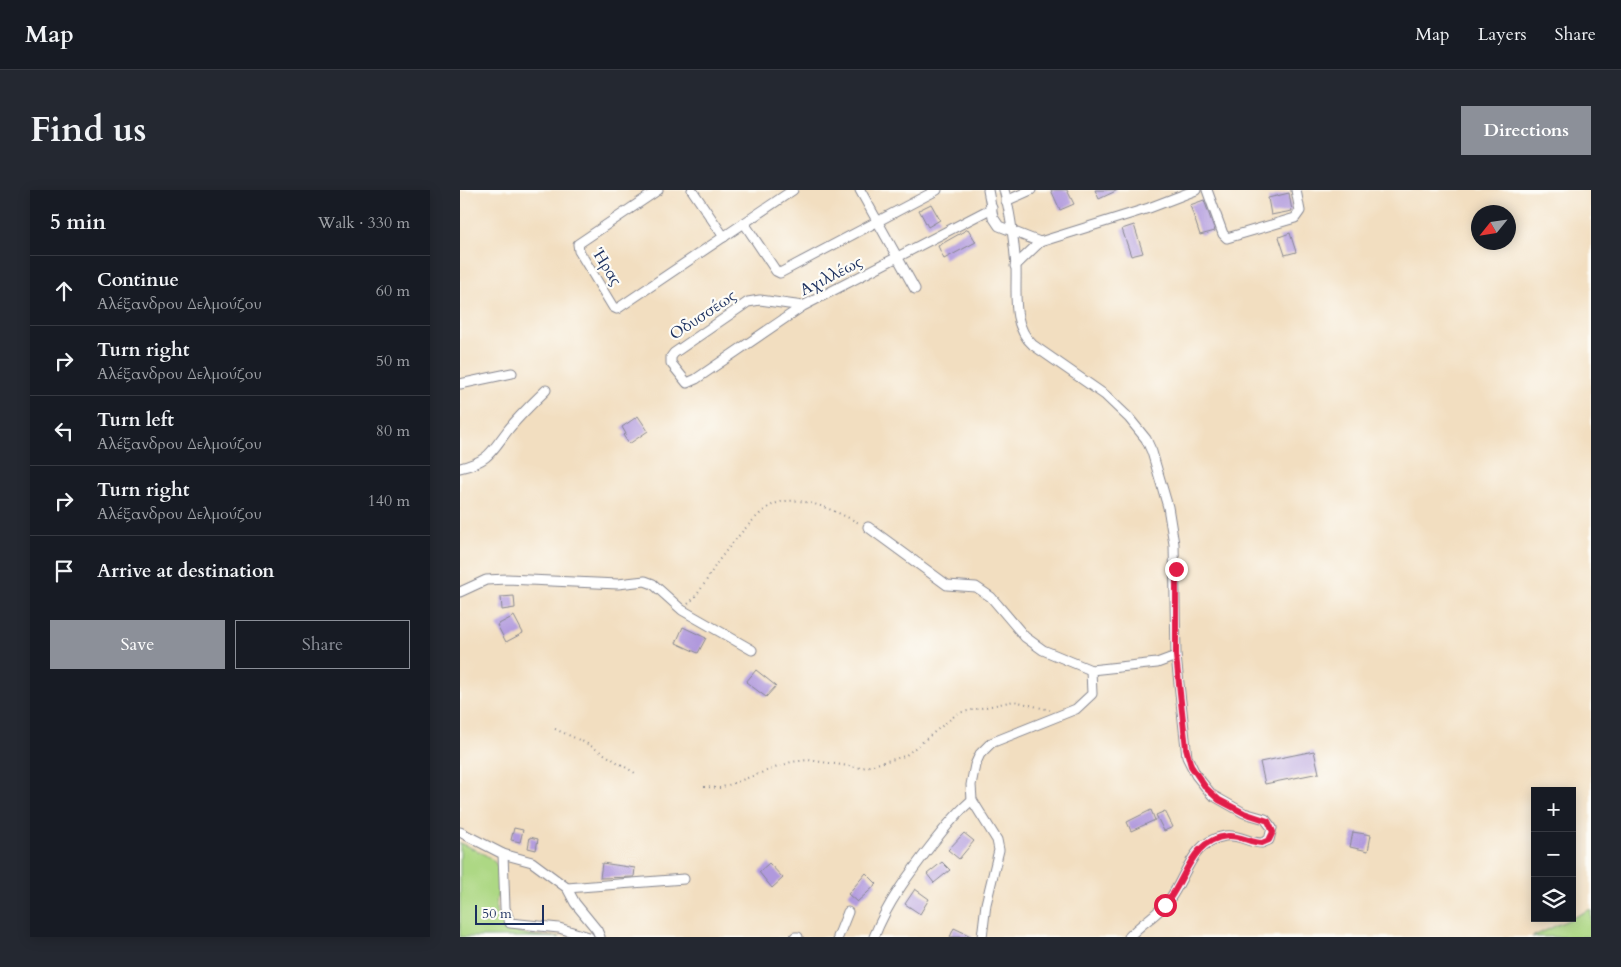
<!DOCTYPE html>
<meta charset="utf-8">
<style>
:root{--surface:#171b24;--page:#242831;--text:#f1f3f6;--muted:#9ea1a6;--line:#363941;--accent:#8c9099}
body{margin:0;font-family:Cardo,serif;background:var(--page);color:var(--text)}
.controls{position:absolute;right:15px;bottom:15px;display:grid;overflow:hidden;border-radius:0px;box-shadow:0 2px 12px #0003}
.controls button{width:45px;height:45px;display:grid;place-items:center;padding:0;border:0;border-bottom:1px solid var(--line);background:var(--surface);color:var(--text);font:25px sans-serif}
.compass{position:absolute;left:1011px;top:15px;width:45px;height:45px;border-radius:50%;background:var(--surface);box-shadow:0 2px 12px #0003;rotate:240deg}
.scale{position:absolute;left:15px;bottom:12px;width:69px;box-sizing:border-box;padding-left:5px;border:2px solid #1b2f5e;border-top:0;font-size:14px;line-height:18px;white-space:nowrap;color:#1b2f5e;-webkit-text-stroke:4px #fdfcf7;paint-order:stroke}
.stop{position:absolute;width:15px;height:15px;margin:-11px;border:4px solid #e11d48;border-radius:50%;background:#fff}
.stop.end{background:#e11d48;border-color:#fff;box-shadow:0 1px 5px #0008}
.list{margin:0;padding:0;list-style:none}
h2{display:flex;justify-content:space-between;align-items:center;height:65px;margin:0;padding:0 20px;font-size:21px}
h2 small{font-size:16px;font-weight:400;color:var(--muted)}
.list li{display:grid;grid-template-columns:32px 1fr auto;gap:15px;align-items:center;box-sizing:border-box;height:70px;padding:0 20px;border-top:1px solid var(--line)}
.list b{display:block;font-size:19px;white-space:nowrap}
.list p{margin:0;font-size:16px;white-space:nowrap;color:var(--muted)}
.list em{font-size:16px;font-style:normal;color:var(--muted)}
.actions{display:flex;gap:10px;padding:15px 20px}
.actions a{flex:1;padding:11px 0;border:1px solid var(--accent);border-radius:0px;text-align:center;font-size:18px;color:var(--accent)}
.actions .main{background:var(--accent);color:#fff}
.icon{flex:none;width:28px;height:28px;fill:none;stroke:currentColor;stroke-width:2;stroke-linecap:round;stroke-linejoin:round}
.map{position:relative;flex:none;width:1131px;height:747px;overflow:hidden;border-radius:0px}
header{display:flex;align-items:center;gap:30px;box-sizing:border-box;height:70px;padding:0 25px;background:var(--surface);border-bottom:1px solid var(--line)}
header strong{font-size:24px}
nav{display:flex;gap:28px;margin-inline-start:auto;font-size:18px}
.intro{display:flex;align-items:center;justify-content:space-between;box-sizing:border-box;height:120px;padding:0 30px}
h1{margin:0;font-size:35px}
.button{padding:12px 22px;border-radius:0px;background:var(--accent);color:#fff;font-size:18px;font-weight:700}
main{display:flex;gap:30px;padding:0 30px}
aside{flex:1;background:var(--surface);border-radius:0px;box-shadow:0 2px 12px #0003}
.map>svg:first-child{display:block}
.green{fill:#add884;stroke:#648471}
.building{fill:#b099dd}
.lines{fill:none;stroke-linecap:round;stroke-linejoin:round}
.street-casing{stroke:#86868f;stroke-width:11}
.path{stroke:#86868f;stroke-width:2;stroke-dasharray:1 4;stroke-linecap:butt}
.street{stroke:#fff;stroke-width:9}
.route{stroke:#e11d48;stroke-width:6}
.labels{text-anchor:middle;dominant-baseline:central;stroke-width:4.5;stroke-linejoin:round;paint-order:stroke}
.street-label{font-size:16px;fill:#1b2f5e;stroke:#fdfcf7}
</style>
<header>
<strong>Map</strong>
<nav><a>Map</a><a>Layers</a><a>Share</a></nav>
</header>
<div class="intro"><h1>Find us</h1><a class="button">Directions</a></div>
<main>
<aside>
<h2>5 min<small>Walk · 330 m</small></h2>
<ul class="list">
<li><svg class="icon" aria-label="ahead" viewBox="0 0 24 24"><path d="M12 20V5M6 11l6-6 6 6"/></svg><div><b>Continue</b><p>Αλέξανδρου Δελμούζου</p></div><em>60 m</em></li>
<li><svg class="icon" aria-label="right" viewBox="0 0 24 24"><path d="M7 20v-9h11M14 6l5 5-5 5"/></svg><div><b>Turn right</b><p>Αλέξανδρου Δελμούζου</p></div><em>50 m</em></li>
<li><svg class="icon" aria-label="left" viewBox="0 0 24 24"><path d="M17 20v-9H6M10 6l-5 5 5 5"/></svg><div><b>Turn left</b><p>Αλέξανδρου Δελμούζου</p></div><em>80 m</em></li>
<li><svg class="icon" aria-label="right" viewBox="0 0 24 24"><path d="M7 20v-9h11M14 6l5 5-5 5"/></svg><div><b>Turn right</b><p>Αλέξανδρου Δελμούζου</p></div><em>140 m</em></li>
<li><svg class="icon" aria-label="arrive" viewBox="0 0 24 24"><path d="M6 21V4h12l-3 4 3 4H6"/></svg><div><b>Arrive at destination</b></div></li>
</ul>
<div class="actions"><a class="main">Save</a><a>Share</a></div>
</aside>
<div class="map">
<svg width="1131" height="747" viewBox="0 0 1131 747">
<rect width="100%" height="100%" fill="#fdfcf7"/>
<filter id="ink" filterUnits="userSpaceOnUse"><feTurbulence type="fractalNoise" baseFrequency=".02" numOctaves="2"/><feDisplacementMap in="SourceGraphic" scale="10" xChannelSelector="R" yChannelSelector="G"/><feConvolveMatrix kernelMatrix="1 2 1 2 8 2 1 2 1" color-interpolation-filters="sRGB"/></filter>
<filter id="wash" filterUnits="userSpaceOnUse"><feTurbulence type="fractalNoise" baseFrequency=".0096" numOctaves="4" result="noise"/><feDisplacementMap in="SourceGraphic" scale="20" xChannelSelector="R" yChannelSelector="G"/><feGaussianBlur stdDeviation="1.12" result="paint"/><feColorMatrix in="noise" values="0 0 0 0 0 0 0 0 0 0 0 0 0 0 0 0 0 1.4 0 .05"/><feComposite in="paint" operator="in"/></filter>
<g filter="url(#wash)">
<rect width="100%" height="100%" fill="#f2dec0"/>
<g class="green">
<path d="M0,653C12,659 29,664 37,675C42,682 39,690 38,698C38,705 35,715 36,721C42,747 79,746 100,747H0Z"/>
<polygon points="1131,719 1131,747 1072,747"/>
</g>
<g id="blocks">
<g class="building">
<polygon points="591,0 607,0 614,14 600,20"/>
<polygon points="635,0 658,0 639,9"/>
<polygon points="829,3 832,21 811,25 808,8"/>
<polygon points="744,10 755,41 740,45 730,15"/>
<polygon points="471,14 480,30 468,37 459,20"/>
<polygon points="674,35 683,63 671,66 662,39"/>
<polygon points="508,39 516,52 484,69 478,56"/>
<polygon points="830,43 836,62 825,65 819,47"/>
<polygon points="178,226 188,241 169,254 163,245 166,244 162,237"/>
<polygon points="54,406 55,418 42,420 41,407"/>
<polygon points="54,426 63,443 46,452 37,435"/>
<polygon points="223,437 246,448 238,463 216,453"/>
<polygon points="296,480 316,496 306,507 286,492"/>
<polygon points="854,561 859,583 805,594 800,572"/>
<polygon points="691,620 695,630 671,641 667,632"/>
<polygon points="705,621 713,637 704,641 696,625"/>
<polygon points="54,638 63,640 60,652 51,650"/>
<polygon points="893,642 911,645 908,661 890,657"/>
<polygon points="504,643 514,651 499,669 488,660"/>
<polygon points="70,647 78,649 76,660 68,658"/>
<polygon points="482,672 490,680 474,693 467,684"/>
<polygon points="142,673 175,678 174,687 140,688"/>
<polygon points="309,673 323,688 312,698 299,682"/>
<polygon points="406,683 417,694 397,712 388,704"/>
<polygon points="455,699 469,709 460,724 445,714"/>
<polygon points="494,738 513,747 490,747"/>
</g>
</g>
</g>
<g filter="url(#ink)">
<use href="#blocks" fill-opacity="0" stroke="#86868f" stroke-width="1"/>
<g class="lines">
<defs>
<g id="street">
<polyline points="198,0 118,54 119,61 153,117 157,119 333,0"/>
<polyline points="232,0 264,47"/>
<polyline points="400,0 455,99"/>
<polyline points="528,0 533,27 539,36 580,52 555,76"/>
<path d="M544,0C551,24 554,52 556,77C557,103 551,135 573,155L645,205L669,228L686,249L692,262L708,317L714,354L716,466L727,567L736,585L752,605L784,623L805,629L812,638L809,650L802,653C789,653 779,644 765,646C730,652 727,687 709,710C698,725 681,733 669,747"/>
<polyline points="747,0 763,44 767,48 835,28 840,21 836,0"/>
<polyline points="546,11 571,0"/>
<polyline points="284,33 316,81 320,83 477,0"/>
<polyline points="580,52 689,18 736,0"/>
<polyline points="343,116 300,110 288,112 214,163 211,167 211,173 227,193 236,189 343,116 532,18"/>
<polyline points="0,194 52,183"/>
<path d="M0,278C29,271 31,262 48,240C59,226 73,213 86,200"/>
<polyline points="408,337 487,395 516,397 531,407 565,447 583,460 631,480 697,473 716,466"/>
<polyline points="0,402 26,390 47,389 158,394 185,391 193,394 222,420 292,460"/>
<polyline points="0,642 43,664 45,718 50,733 99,738 129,747"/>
<polyline points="43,664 72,672 107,698 115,713 137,740 140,747"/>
<polyline points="107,698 224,689"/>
<polyline points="335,747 338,747"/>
<polyline points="378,747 388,722"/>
<path d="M414,747C428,711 450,683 473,653C485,638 497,622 512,610"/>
<polyline points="522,747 526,714 539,660 537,650 512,610 511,595 515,575 520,564 531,553 616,519 632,504 631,480"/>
</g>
</defs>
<use href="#street" class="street-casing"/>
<g class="path">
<path d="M228,414C241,402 248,387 257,373C267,359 297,322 312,315C338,302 375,321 399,333"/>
<polyline points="95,539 126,553 175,583"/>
<polyline points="244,597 260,598 331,572 348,570 402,578 445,566 498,523 554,511 590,520"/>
</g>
<use href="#street" class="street"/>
</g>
</g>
<g class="lines" filter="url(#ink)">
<path class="route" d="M705,715C726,691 730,649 768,646C780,645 790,653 802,653L809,650L813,642L808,631L784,623L759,610L746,598L731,576L726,558L716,466V379"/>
</g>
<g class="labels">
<g class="street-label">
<text transform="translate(147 77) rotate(58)">Ήρας</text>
<text transform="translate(371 86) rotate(-27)">Αχιλλέως</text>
<text transform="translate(243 125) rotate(-34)">Οδυσσέως</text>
</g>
</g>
</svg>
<div class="controls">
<button>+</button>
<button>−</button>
<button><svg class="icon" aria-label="layers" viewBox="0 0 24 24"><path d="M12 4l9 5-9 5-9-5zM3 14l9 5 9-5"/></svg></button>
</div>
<svg class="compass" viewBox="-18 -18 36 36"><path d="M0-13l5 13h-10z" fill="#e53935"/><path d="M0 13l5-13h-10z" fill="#9ea1a6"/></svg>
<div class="scale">50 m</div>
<div class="stop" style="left:705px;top:715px"></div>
<div class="stop end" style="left:716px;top:379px"></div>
</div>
</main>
